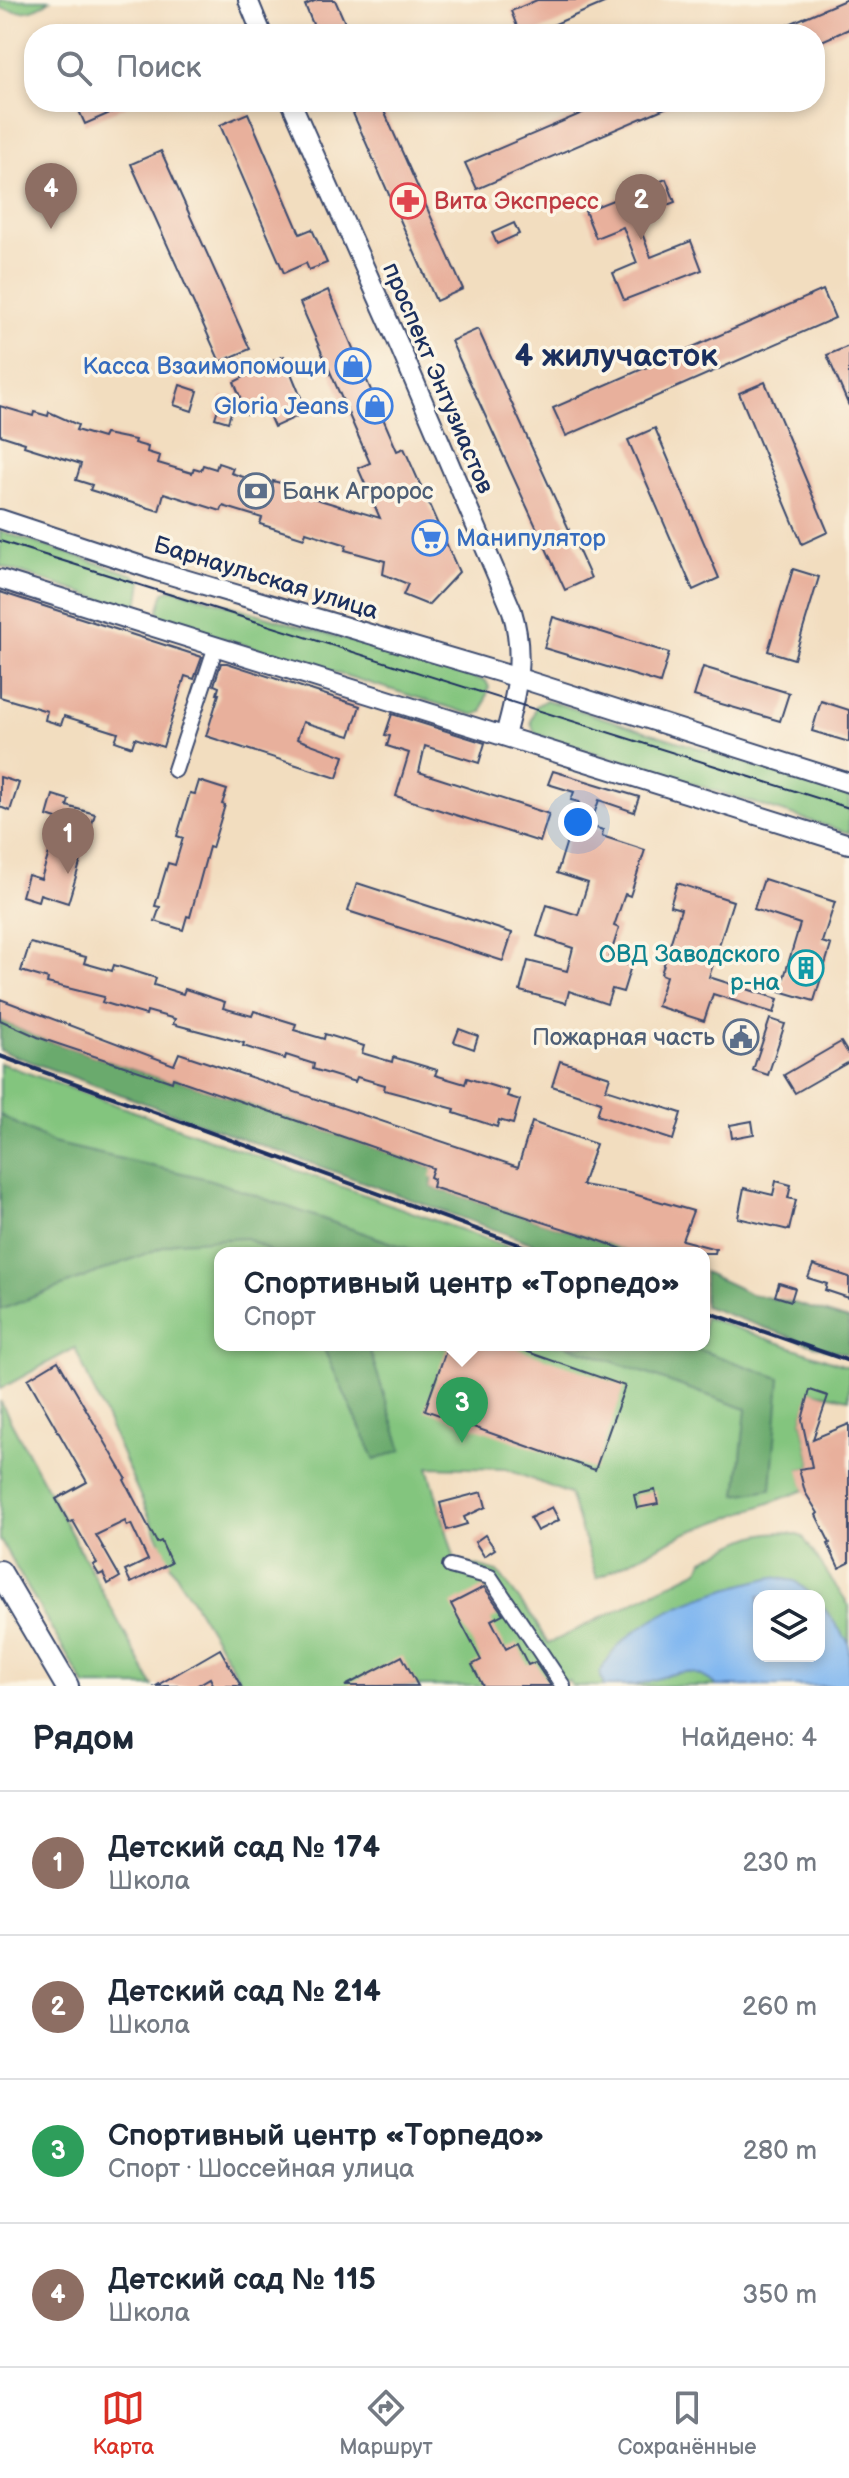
<!DOCTYPE html>
<html lang="ru">
<meta charset="utf-8">
<style>
:root{--surface:#fff;--page:#f2f2f3;--text:#1f2937;--muted:#747a83;--line:#e0e1e3;--accent:#d93025}
body{margin:0;font-family:"Balsamiq Sans",sans-serif;background:var(--page);color:var(--text)}
.controls{position:absolute;right:24px;bottom:24px;display:grid;overflow:hidden;border-radius:16px;box-shadow:0 4px 12px #0003}
.controls button{width:72px;height:72px;display:grid;place-items:center;padding:0;border:0;border-bottom:2px solid var(--line);background:var(--surface);color:var(--text);font:40px sans-serif}
.you{position:absolute;left:578px;top:822px;width:28px;height:28px;margin:-20px;border:6px solid #fff;border-radius:50%;background:#1a73e8;box-shadow:0 0 0 12px #1a73e833}
.badge{display:grid;place-items:center;width:52px;height:52px;border-radius:50%;background:var(--accent);color:#fff;font-size:26px;font-weight:700}
.pin{position:absolute;translate:-50% -66px;filter:drop-shadow(0 2px 4px #0008)}
.pin::after{content:'';position:absolute;top:42px;width:28px;height:24px;background:inherit;clip-path:polygon(0 0,100% 0,50% 100%)}
.popup{position:absolute;left:214px;top:1247px;width:496px;height:104px;box-sizing:border-box;display:grid;place-content:center;border-radius:16px;background:var(--surface);filter:drop-shadow(0 2px 6px #0005);font-size:26px;white-space:nowrap;color:var(--muted)}
.popup b{font-size:30px;color:var(--text)}
.popup::after{content:'';position:absolute;left:50%;top:100%;margin-left:-16px;border:16px solid transparent;border-top-color:var(--surface)}
.list{margin:0;padding:0;list-style:none}
h2{display:flex;justify-content:space-between;align-items:center;height:104px;margin:0;padding:0 32px;font-size:34px}
h2 small{font-size:26px;font-weight:400;color:var(--muted)}
.list li{display:grid;grid-template-columns:52px 1fr auto;gap:24px;align-items:center;box-sizing:border-box;height:144px;padding:0 32px;border-top:2px solid var(--line)}
.list b{display:block;font-size:30px;white-space:nowrap}
.list p{margin:0;font-size:26px;white-space:nowrap;color:var(--muted)}
.list em{font-size:26px;font-style:normal;color:var(--muted)}
.icon{flex:none;width:44px;height:44px;fill:none;stroke:currentColor;stroke-width:2;stroke-linecap:round;stroke-linejoin:round}
.map{position:relative;flex:none;width:849px;height:1686px;overflow:hidden}
.search{position:absolute;background:var(--surface);box-shadow:0 4px 12px #0003;left:24px;right:24px;top:24px;height:88px;display:flex;align-items:center;gap:20px;box-sizing:border-box;padding:0 28px;border-radius:32px;color:var(--muted);font-size:30px}
.sheet{height:680px;background:var(--surface)}
nav{display:flex;justify-content:space-around;align-items:center;box-sizing:border-box;height:112px;border-top:2px solid var(--line);background:var(--surface);font-size:22px;color:var(--muted)}
nav a{display:grid;justify-items:center;gap:4px}
nav .on{color:var(--accent)}
.map>svg:first-child{display:block}
.green{fill:#83c57e;stroke:#4f7a6e;stroke-width:2;fill-rule:evenodd}
.forest{fill:#6aaa6d;stroke:#426c66;stroke-width:2}
.water{fill:#81b7f0;stroke:#4e73a7;stroke-width:2}
.building{fill:#e8b09c}
.lines{fill:none;stroke-linecap:round;stroke-linejoin:round}
.street-casing{stroke:#3b496d;stroke-width:18}
.secondary-casing{stroke:#3b496d;stroke-width:22}
.primary-casing{stroke:#3b496d;stroke-width:26}
.street{stroke:#fff;stroke-width:14}
.secondary{stroke:#fff;stroke-width:18}
.primary{stroke:#fff;stroke-width:22}
.tram{stroke:#1b2f5e;stroke-width:2}
.rail{stroke:#1b2f5e;stroke-width:4}
.labels{text-anchor:middle;dominant-baseline:central;stroke-width:7;stroke-linejoin:round;paint-order:stroke}
.health-label{font-size:24px;fill:#be3a42;stroke:#fcf5e5;text-anchor:start}
.shop-label{font-size:24px;fill:#366cbe;stroke:#fcf5e5;text-anchor:end}
.street-label{font-size:24px;fill:#1b2f5e;stroke:#fcf5e5}
.service-label{font-size:24px;fill:#4e5e75;stroke:#fcf5e5;text-anchor:start}
.culture-label{font-size:24px;fill:#0d838f;stroke:#fcf5e5;text-anchor:end}
.district-label{font-size:32px;font-weight:bold;fill:#1b2f5e;stroke:#fcf5e5}
</style>
<div class="map">
<svg width="849" height="1686" viewBox="0 0 849 1686">
<rect width="100%" height="100%" fill="#fcf5e5"/>
<filter id="ink" filterUnits="userSpaceOnUse"><feTurbulence type="fractalNoise" baseFrequency=".0125" numOctaves="2"/><feDisplacementMap in="SourceGraphic" scale="16" xChannelSelector="R" yChannelSelector="G"/><feConvolveMatrix kernelMatrix="1 2 1 2 8 2 1 2 1" color-interpolation-filters="sRGB"/></filter>
<filter id="wash" filterUnits="userSpaceOnUse"><feTurbulence type="fractalNoise" baseFrequency=".006" numOctaves="4" result="noise"/><feDisplacementMap in="SourceGraphic" scale="32" xChannelSelector="R" yChannelSelector="G"/><feGaussianBlur stdDeviation="1.8" result="paint"/><feColorMatrix in="noise" values="0 0 0 0 0 0 0 0 0 0 0 0 0 0 0 0 0 1.4 0 .05"/><feComposite in="paint" operator="in"/></filter>
<g filter="url(#wash)">
<rect width="100%" height="100%" fill="#f2ddbf"/>
<g class="green">
<path d="M0,0H50C33,14 20,13 0,8Z"/>
<polygon points="0,531 134,575 142,581 139,600 135,605 125,607 0,566"/>
<polygon points="174,589 486,681 489,687 482,712 474,715 164,620 158,611 164,592"/>
<polygon points="546,700 849,795 849,833 535,734 531,722 536,706"/>
<path d="M0,1063L525,1253H220V1345H704V1317L849,1367V1399L811,1391L802,1420L812,1467L800,1469L805,1490L681,1535L597,1578L569,1494L506,1469L428,1467L455,1560L498,1572L535,1621L548,1644L699,1570L703,1560C734,1545 767,1522 803,1537L849,1606V1686H572L568,1680L556,1686H244L170,1564L75,1348L0,1389ZM759,1596H819V1656H759Z"/>
<polygon points="0,1401 153,1686 85,1686 0,1540"/>
</g>
<g class="forest">
<polygon points="0,1020 40,1038 171,1082 173,1078 422,1164 433,1169 432,1187 587,1236 633,1253 559,1253 9,1054 0,1050"/>
<polygon points="0,1115 53,1143 208,1179 421,1253 273,1253 246,1238 176,1242 0,1310"/>
<polygon points="704,1272 751,1294 794,1303 849,1320 849,1355 813,1345 704,1306"/>
<polygon points="322,1345 368,1345 402,1450 375,1460"/>
<polygon points="566,1345 686,1345 780,1378 771,1489 737,1495 746,1409"/>
</g>
<path class="water" d="M773,1577L795,1581L813,1596H759V1656H819V1601L849,1643V1686H717C685,1659 669,1678 635,1685C626,1686 614,1686 604,1686L600,1673C626,1615 716,1590 773,1577Z"/>
<g id="blocks">
<g class="building">
<polygon points="317,0 335,0 350,34 317,34 305,5"/>
<polygon points="537,0 611,0 532,34 520,34 511,11"/>
<polygon points="845,0 849,0 849,29 815,44 815,34 766,34"/>
<polygon points="75,102 135,102 85,124"/>
<polygon points="348,102 380,102 463,289 436,301"/>
<polygon points="608,102 679,102 477,189 465,163"/>
<polygon points="248,113 300,234 312,229 327,263 309,270 306,263 284,273 220,125"/>
<polygon points="161,151 250,349 220,362 131,164"/>
<polygon points="666,179 675,202 636,217 651,257 691,241 702,270 624,300 613,273 637,263 623,227 596,238 585,211"/>
<polygon points="514,223 519,234 497,244 492,233"/>
<polygon points="328,290 397,451 404,448 459,572 428,605 403,595 408,584 383,574 385,561 345,550 347,545 306,532 304,538 260,524 262,518 223,506 221,511 164,493 159,511 90,490 92,485 76,480 81,464 24,446 25,443 0,435 0,406 33,416 34,412 48,416 49,412 78,425 76,430 103,438 105,434 135,440 134,443 148,447 147,452 160,456 158,463 192,473 194,468 201,470 203,465 216,469 218,463 233,468 231,473 272,486 273,481 288,485 286,490 380,518 358,468 370,463 300,303"/>
<polygon points="823,290 835,318 566,436 553,408"/>
<polygon points="478,329 591,578 565,590 451,341"/>
<polygon points="849,346 849,406 827,355"/>
<polygon points="284,356 307,412 274,427 265,406 247,414 234,382 250,374 249,371"/>
<polygon points="765,382 828,532 802,544 739,393"/>
<polygon points="180,385 198,391 192,411 174,405"/>
<polygon points="222,396 235,400 228,422 215,418"/>
<polygon points="655,428 719,578 693,590 628,440"/>
<polygon points="793,569 819,577 794,659 768,651"/>
<polygon points="0,592 202,657 194,679 185,676 163,747 135,738 132,747 115,741 118,733 64,716 61,725 45,720 47,711 0,697"/>
<polygon points="553,617 669,653 660,683 544,648"/>
<polygon points="221,663 227,663 360,706 350,736 303,722 297,739 344,756 337,778 206,736 219,694 217,694 219,687 214,685"/>
<polygon points="703,667 789,693 780,721 694,696"/>
<polygon points="821,701 849,710 849,742 812,731"/>
<polygon points="392,714 485,743 479,763 425,746 419,772 549,814 540,842 396,796 409,753 387,746 390,736 385,735"/>
<polygon points="553,771 639,797 634,812 599,800 590,826 603,830 602,836 645,850 630,896 625,894 614,926 619,928 609,959 631,966 623,992 612,989 607,1004 569,991 566,1003 520,991 528,961 567,971 573,948 537,936 547,905 578,915 588,883 557,873 579,802 571,800 574,792 548,784"/>
<polygon points="0,777 19,783 10,811 0,807"/>
<polygon points="199,781 227,790 222,804 225,805 212,848 209,847 190,917 187,916 183,930 155,921 160,907 155,906 168,863 175,865 183,838 177,836 190,793 195,794"/>
<polygon points="53,795 69,800 67,806 95,814 68,903 40,894 38,901 22,896 28,875 41,879 59,820 47,816"/>
<polygon points="764,879 835,902 822,942 831,945 814,1001 780,991 800,924 754,909"/>
<polygon points="357,883 512,933 503,961 348,911"/>
<polygon points="677,883 733,901 709,977 778,999 774,1013 713,994 704,1021 657,1006 666,976 661,974 681,909 670,906"/>
<polygon points="30,943 86,957 84,963 112,971 114,965 156,978 154,985 183,994 185,989 225,1002 223,1008 252,1016 254,1011 296,1024 294,1030 324,1039 325,1034 364,1046 362,1053 392,1062 393,1057 437,1070 435,1075 465,1084 467,1078 509,1091 507,1096 520,1100 513,1124 499,1120 497,1127 454,1113 455,1109 384,1090 385,1085 357,1077 355,1082 313,1069 314,1064 286,1055 285,1059 243,1046 244,1043 173,1024 175,1019 147,1011 146,1015 102,1002 104,997 47,983 48,979 21,971"/>
<polygon points="0,999 174,1065 179,1053 518,1167 532,1122 596,1144 582,1185 630,1193 693,1211 682,1240 716,1249 715,1253 633,1253 587,1236 432,1187 434,1179 430,1177 433,1168 173,1078 172,1082 40,1038 0,1020"/>
<polygon points="770,1019 785,1024 768,1075 753,1070"/>
<polygon points="459,1029 478,1036 474,1049 454,1042"/>
<polygon points="841,1042 849,1055 849,1062 795,1093 784,1075"/>
<polygon points="560,1061 610,1077 606,1089 681,1113 673,1140 597,1115 601,1102 552,1086"/>
<polygon points="752,1121 754,1134 732,1138 730,1125"/>
<polygon points="776,1181 791,1185 788,1198 796,1200 789,1230 738,1218 744,1188 773,1195"/>
<polygon points="813,1265 849,1277 849,1298 825,1290 827,1284 808,1278"/>
<polygon points="779,1283 795,1288 791,1301 775,1296"/>
<polygon points="448,1345 508,1345 625,1386 595,1470 425,1410"/>
<polygon points="58,1361 126,1478 124,1480 157,1543 161,1541 171,1563 131,1583 125,1571 148,1560 131,1524 127,1526 125,1521 96,1535 120,1577 108,1584 103,1573 99,1575 93,1565 97,1563 73,1521 69,1523 56,1499 87,1482 28,1379"/>
<polygon points="810,1390 828,1396 813,1439 849,1424 849,1563 839,1568 828,1544 830,1543 816,1515 818,1513 805,1492 799,1469 812,1467 802,1420"/>
<polygon points="655,1490 658,1504 637,1508 634,1495"/>
<polygon points="482,1492 486,1507 464,1517 467,1524 447,1530 440,1503"/>
<polygon points="552,1507 559,1520 537,1531 530,1518"/>
<polygon points="485,1535 495,1549 484,1556 475,1542"/>
<polygon points="484,1587 503,1614 491,1620 506,1649 517,1643 528,1665 535,1662 551,1686 483,1686 472,1665 481,1660 451,1604"/>
<polygon points="220,1649 241,1686 214,1686 210,1678 196,1686 156,1686"/>
<polygon points="402,1656 418,1686 345,1686"/>
</g>
</g>
</g>
<g filter="url(#ink)">
<use href="#blocks" fill-opacity="0" stroke="#3b496d" stroke-width="2"/>
<g class="lines">
<defs>
<g id="street">
<polyline points="175,770 216,646"/>
<polyline points="450,1566 490,1577 563,1686"/>
</g>
<g id="secondary">
<polyline points="248,0 262,34"/>
<path d="M291,102L399,345L512,611C525,654 517,693 505,735"/>
<polyline points="0,519 157,571 519,678 849,783"/>
<polyline points="0,579 849,844"/>
</g>
<polyline id="primary" points="0,1572 67,1686"/>
</defs>
<use href="#street" class="street-casing"/>
<use href="#secondary" class="secondary-casing"/>
<use href="#primary" class="primary-casing"/>
<use href="#street" class="street"/>
<use href="#secondary" class="secondary"/>
<use href="#primary" class="primary"/>
<polyline class="tram" points="0,541 849,808"/>
<g class="rail">
<polyline points="0,1056 542,1253"/>
<polyline points="704,1311 849,1361"/>
</g>
</g>
</g>
<defs>
<symbol id="pharmacy-ring" viewBox="-11 -11 22 22"><circle r="9.5" fill="#fcf5e5" stroke="#e0444e" stroke-width="1.5"/><path d="M-2-6h4v4h4v4h-4v4h-4v-4h-4v-4h4Z" fill="#e0444e"/></symbol>
<symbol id="shop-ring" viewBox="-11 -11 22 22"><circle r="9.5" fill="#fcf5e5" stroke="#3f7fe0" stroke-width="1.5"/><path d="M-5-2.5h2.3a2.7 3.5 0 0 1 5.4 0H5L5.5 6h-11ZM-1.5-2.5h3a1.5 2.3 0 0 0-3 0Z" fill="#3f7fe0"/></symbol>
<symbol id="bank-ring" viewBox="-11 -11 22 22"><circle r="9.5" fill="#fcf5e5" stroke="#5c6f8a" stroke-width="1.5"/><path d="M-6-4H6V4H-6ZM0-2.3a2.3 2.3 0 1 0 0 4.6a2.3 2.3 0 1 0 0-4.6Z" fill="#5c6f8a"/></symbol>
<symbol id="supermarket-ring" viewBox="-11 -11 22 22"><circle r="9.5" fill="#fcf5e5" stroke="#3f7fe0" stroke-width="1.5"/><path d="M-6-5.5h2.5l.6 2H6L4.5 2H-2.5L-4.4-4H-6ZM-1.5 3.2a1.3 1.3 0 1 0 .1 0ZM3 3.2a1.3 1.3 0 1 0 .1 0Z" fill="#3f7fe0"/></symbol>
<symbol id="building-ring" viewBox="-11 -11 22 22"><circle r="9.5" fill="#fcf5e5" stroke="#0f9aa8" stroke-width="1.5"/><path d="M-4-6H4V6H1V3H-1V6H-4ZM-2.5-4.3h1.7v1.8h-1.7ZM.8-4.3h1.7v1.8H.8ZM-2.5-1h1.7V.8h-1.7ZM.8-1h1.7V.8H.8Z" fill="#0f9aa8"/></symbol>
<symbol id="civic-ring" viewBox="-11 -11 22 22"><circle r="9.5" fill="#fcf5e5" stroke="#5c6f8a" stroke-width="1.5"/><path d="M-.6-6.5H3V-4.5H.6V-3L4-1V1h2V6H-6V1h2V-1L-.6-3ZM-1.2 2.5V6h2.4V2.5Z" fill="#5c6f8a"/></symbol>
</defs>
<g fill-rule="evenodd">
<use href="#pharmacy-ring" x="388" y="181" width="40" height="40"/>
<use href="#shop-ring" x="333" y="346" width="40" height="40"/>
<use href="#shop-ring" x="355" y="386" width="40" height="40"/>
<use href="#bank-ring" x="236" y="471" width="40" height="40"/>
<use href="#supermarket-ring" x="410" y="518" width="40" height="40"/>
<use href="#building-ring" x="786" y="948" width="40" height="40"/>
<use href="#civic-ring" x="721" y="1017" width="40" height="40"/>
</g>
<g class="labels">
<g class="health-label">
<text x="434" y="201">Вита Экспресс</text>
</g>
<g class="shop-label">
<text x="327" y="366">Касса Взаимопомощи</text>
<text x="349" y="406">Gloria Jeans</text>
<text x="456" y="538" text-anchor="start">Манипулятор</text>
</g>
<g class="street-label">
<text transform="translate(438 378) rotate(67)">проспект Энтузиастов</text>
<text transform="translate(266 578) rotate(17)">Барнаульская улица</text>
</g>
<g class="service-label">
<text x="282" y="491">Банк Агророс</text>
<text x="715" y="1037" text-anchor="end">Пожарная часть</text>
</g>
<g class="culture-label">
<text x="780" y="954">ОВД Заводского<tspan x="780" dy="28">р-на</tspan></text>
</g>
<g class="district-label">
<text x="616" y="356">4 жилучасток</text>
</g>
</g>
</svg>
<div class="controls">
<button><svg class="icon" aria-label="layers" viewBox="0 0 24 24"><path d="M12 4l9 5-9 5-9-5zM3 14l9 5 9-5"/></svg></button>
</div>
<div class="you"></div>
<div class="pin badge" style="left:68px;top:874px;background:#8d6e63">1</div>
<div class="pin badge" style="left:641px;top:240px;background:#8d6e63">2</div>
<div class="pin badge" style="left:462px;top:1443px;background:#2e9e5b">3</div>
<div class="popup"><b>Спортивный центр «Торпедо»</b>Спорт</div>
<div class="pin badge" style="left:51px;top:229px;background:#8d6e63">4</div>
<div class="search"><svg class="icon" aria-label="search" viewBox="0 0 24 24"><circle cx="10" cy="10" r="6"/><path d="M15 15l6 6"/></svg>Поиск</div>
</div>
<section class="sheet">
<h2>Рядом<small>Найдено: 4</small></h2>
<ul class="list">
<li><span class="badge" style="background:#8d6e63">1</span><div><b>Детский сад № 174</b><p>Школа</p></div><em>230 m</em></li>
<li><span class="badge" style="background:#8d6e63">2</span><div><b>Детский сад № 214</b><p>Школа</p></div><em>260 m</em></li>
<li><span class="badge" style="background:#2e9e5b">3</span><div><b>Спортивный центр «Торпедо»</b><p>Спорт · Шоссейная улица</p></div><em>280 m</em></li>
<li><span class="badge" style="background:#8d6e63">4</span><div><b>Детский сад № 115</b><p>Школа</p></div><em>350 m</em></li>
</ul>
</section>
<nav>
<a class="on"><svg class="icon" aria-label="map" viewBox="0 0 24 24"><path d="M3 6l6-2 6 2 6-2v14l-6 2-6-2-6 2zM9 4v14M15 6v14"/></svg>Карта</a>
<a><svg class="icon" aria-label="directions" viewBox="0 0 24 24"><path d="M12 3l9 9-9 9-9-9zM9 14v-3h6M13 9l2 2-2 2"/></svg>Маршрут</a>
<a><svg class="icon" aria-label="saved" viewBox="0 0 24 24"><path d="M7 4h10v16l-5-4-5 4z"/></svg>Сохранённые</a>
</nav>
